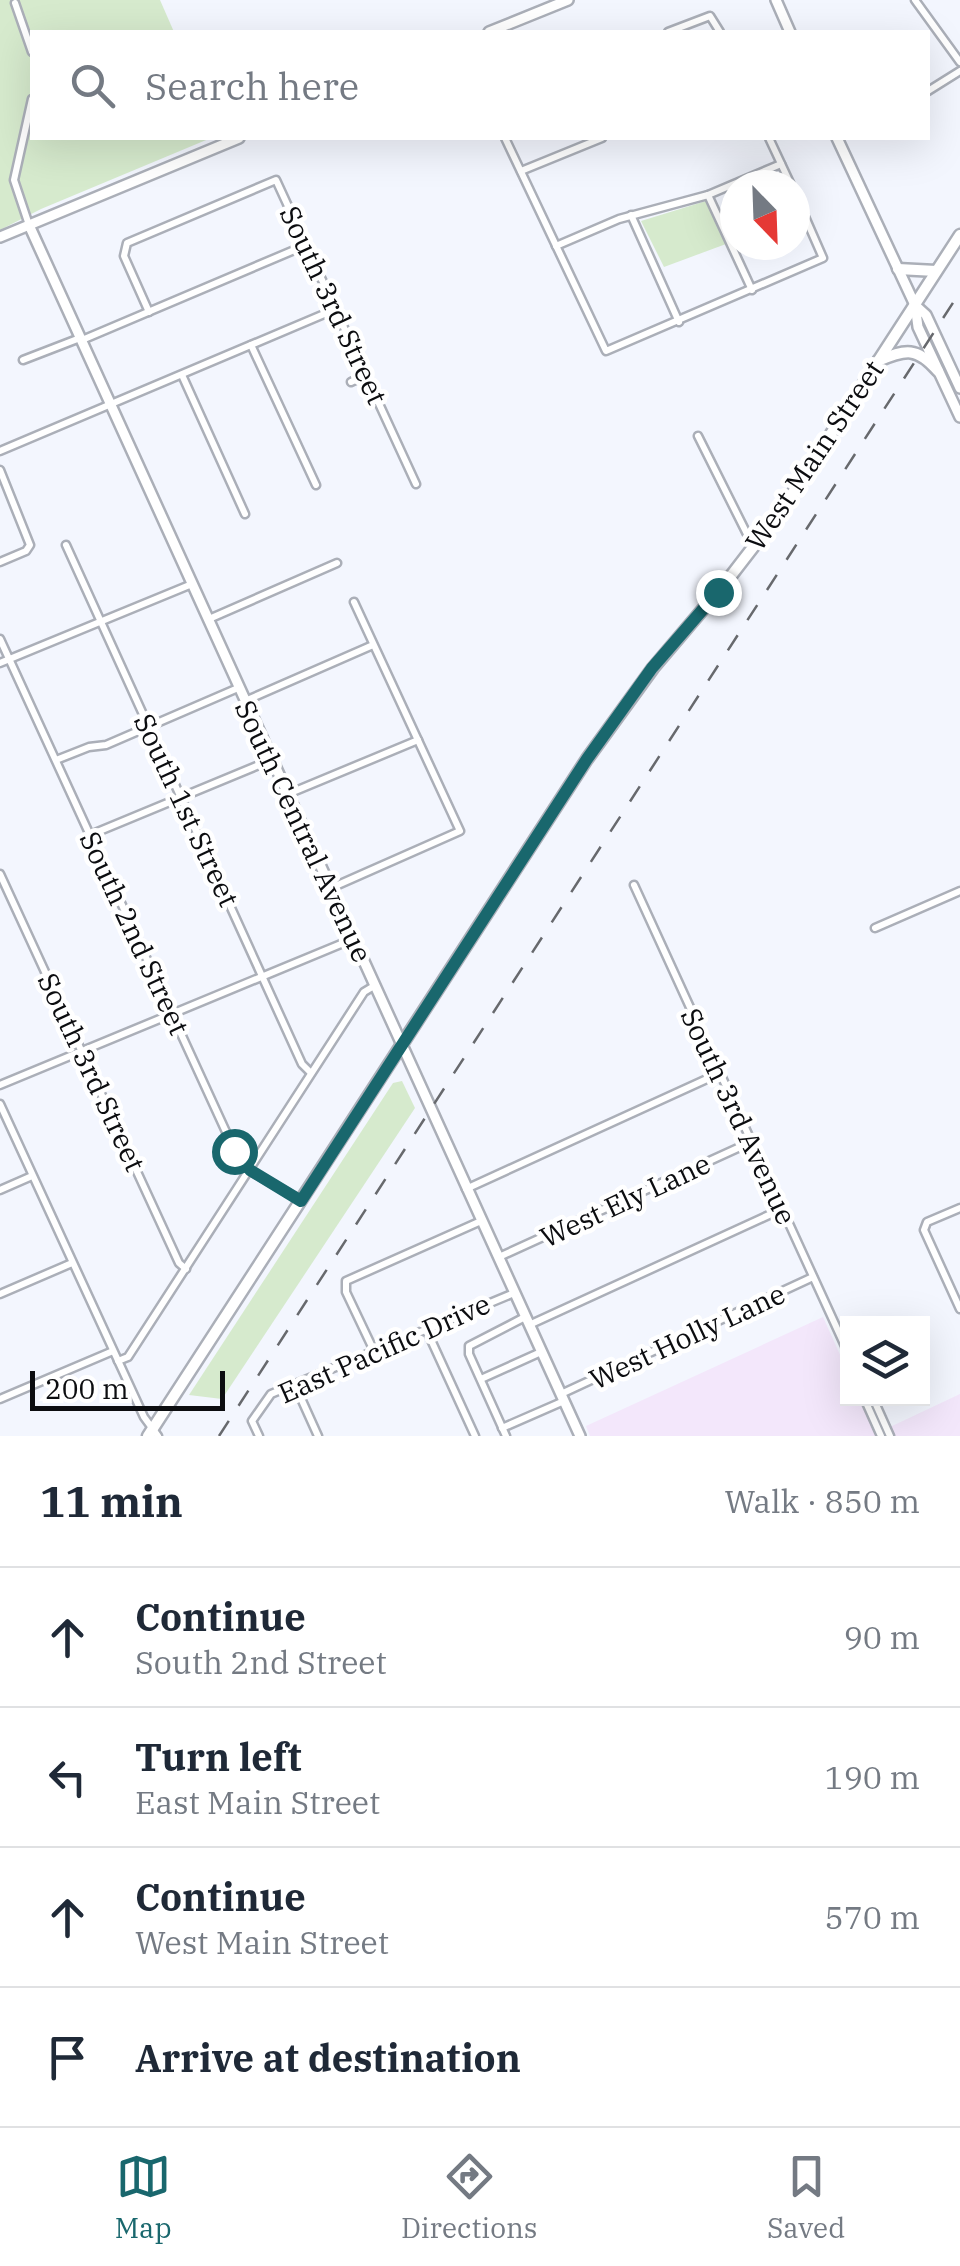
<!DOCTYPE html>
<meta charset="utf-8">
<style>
:root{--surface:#fff;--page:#f6f6f7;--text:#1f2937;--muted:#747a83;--line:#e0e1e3;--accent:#19676d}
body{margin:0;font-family:"IBM Plex Serif",serif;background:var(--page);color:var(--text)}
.controls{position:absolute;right:30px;bottom:30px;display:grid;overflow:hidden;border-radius:0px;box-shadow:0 10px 40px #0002}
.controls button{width:90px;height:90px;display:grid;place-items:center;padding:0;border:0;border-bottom:2px solid var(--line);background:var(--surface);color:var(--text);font:50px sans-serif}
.compass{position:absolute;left:720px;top:170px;width:90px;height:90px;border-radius:50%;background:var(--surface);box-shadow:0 10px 40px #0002;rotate:157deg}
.scale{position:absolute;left:30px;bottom:25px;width:195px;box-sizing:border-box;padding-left:10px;border:5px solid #0c0d10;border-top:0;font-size:28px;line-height:35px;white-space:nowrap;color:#0c0d10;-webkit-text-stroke:8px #fff;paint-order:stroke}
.stop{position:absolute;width:30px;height:30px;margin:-22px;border:8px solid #19676d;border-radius:50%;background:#fff}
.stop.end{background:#19676d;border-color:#fff;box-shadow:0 2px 10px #0008}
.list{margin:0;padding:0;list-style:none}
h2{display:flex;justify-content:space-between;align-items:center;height:130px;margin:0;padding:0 40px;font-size:42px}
h2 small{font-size:32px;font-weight:400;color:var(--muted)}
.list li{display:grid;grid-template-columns:65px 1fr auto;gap:30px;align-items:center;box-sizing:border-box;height:140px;padding:0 40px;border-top:2px solid var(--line)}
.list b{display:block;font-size:38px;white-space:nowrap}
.list p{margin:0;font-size:32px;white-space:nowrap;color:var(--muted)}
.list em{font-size:32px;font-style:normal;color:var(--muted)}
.icon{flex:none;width:55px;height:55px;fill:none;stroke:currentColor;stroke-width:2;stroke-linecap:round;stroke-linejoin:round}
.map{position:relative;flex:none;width:960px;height:1436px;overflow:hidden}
.search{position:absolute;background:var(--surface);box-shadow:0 10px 40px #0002;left:30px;right:30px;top:30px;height:110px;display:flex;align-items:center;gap:25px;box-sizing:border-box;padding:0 35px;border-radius:0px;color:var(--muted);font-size:38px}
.sheet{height:690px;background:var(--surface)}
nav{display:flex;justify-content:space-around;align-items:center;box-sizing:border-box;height:140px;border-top:2px solid var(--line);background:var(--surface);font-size:28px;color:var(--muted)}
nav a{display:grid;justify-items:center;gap:5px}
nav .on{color:var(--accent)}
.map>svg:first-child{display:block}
.education{fill:#f3e7fb}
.green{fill:#d6eacd}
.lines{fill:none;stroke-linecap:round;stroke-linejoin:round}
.street-casing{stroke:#abafb8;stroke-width:11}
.secondary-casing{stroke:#abafb8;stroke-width:14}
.primary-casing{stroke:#abafb8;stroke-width:15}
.street{stroke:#fff;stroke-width:6}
.secondary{stroke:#fff;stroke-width:9}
.primary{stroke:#fff;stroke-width:10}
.rail{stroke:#67696d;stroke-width:2.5;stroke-dasharray:18 18;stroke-linecap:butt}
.route{stroke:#19676d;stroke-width:12}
.labels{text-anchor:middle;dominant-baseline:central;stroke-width:9;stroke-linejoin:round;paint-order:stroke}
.street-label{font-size:28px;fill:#0c0d10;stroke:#fff}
</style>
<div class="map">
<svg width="960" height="1436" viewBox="0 0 960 1436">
<rect width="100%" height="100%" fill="#f3f6fe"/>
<g class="education">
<polygon points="823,1317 847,1370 848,1398 861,1399 878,1436 590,1436 586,1426"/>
<polygon points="960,1394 960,1436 894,1436 890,1427"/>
</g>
<g class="green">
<polygon points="0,0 160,0 174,32 32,32 32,138 211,138 41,209 0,230"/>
<polygon points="706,201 726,244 664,267 641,221"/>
<polygon points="402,1081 415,1108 222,1399 189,1395 393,1083"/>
</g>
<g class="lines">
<defs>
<g id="street">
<polyline points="915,0 960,62"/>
<polyline points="15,3 32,52"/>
<polyline points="668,32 710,16 720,32"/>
<polyline points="928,91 960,71"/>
<polyline points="505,138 606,351 823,258 795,194"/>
<polyline points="769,138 791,185"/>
<polyline points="521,171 602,138"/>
<polyline points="708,195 752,290"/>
<polyline points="631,215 679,322"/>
<polyline points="29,225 14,180 32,99"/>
<polyline points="556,246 619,219 708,195 781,164"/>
<polyline points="149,312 124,256 127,243 276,180 416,484"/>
<polyline points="82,340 306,245"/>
<polyline points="251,345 316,485"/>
<polyline points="23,360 80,338"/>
<polyline points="182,375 245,514"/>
<polyline points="351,382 366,375"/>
<polyline points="698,436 747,534 755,543"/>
<polyline points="0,451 336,309"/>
<polyline points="0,470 30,545 26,551 0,562"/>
<polyline points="66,545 302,1064 311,1073"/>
<polyline points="209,619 337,563"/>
<polyline points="0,639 238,1158 249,1170 300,1200"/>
<polyline points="0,663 192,584"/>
<polyline points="245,701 373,645"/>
<polyline points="56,760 89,747 106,745 238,688"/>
<polyline points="288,794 418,740"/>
<polyline points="90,835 271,760"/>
<polyline points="0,874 179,1263 186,1269"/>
<polyline points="634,885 845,1346 848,1362"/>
<polyline points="331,888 460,831 354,602"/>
<polyline points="875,928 960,891"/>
<polyline points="0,1085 353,939"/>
<polyline points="0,1104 144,1417 158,1436"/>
<polyline points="466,1189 720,1073"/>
<polyline points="0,1190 32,1176"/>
<polyline points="960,1208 927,1222 924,1230 960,1309"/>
<polyline points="499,1257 751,1142"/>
<polyline points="0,1294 72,1263"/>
<polyline points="529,1325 782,1209"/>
<polyline points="426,1329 475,1436"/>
<polyline points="374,1351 346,1292 346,1281 481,1221"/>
<polyline points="118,1361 128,1357 364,992 374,986"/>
<polyline points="481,1379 541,1352"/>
<polyline points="295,1385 318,1436"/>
<polyline points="561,1394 813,1277"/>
<polyline points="864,1398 881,1436"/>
<polyline points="873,1398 890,1436"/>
<polyline points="0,1399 113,1351"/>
<polyline points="502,1428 564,1401"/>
<polyline points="259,1436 252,1421 271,1394 514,1293"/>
<polyline points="506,1436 469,1354 469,1346 525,1317"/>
</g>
<g id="secondary">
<polyline points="776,0 790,32"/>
<polyline points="489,32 568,0"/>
<polyline points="837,138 915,305 918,327 960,417"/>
<polyline points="29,225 580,1436"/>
<polyline points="0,237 239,138"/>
<polyline points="915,305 926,315 960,388"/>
</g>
<g id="primary">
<polyline points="898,269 936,271"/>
<path d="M878,361C906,349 917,347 938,371"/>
<polyline points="148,1436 587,759 653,668 727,581 781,511 960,235"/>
</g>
</defs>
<use href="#street" class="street-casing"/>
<use href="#secondary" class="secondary-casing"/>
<use href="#primary" class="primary-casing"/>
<use href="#street" class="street"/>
<use href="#secondary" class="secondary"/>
<use href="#primary" class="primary"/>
<polyline class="rail" points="219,1436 960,292"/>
</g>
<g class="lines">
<polyline class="route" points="234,1151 250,1170 301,1201 587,759 652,668 718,592"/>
</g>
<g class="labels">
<g class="street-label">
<text transform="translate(334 305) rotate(65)">South 3rd Street</text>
<text transform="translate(814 455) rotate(-56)">West Main Street</text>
<text transform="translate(187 810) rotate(65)">South 1st Street</text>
<text transform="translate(304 831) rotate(65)">South Central Avenue</text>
<text transform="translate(135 933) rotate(65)">South 2nd Street</text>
<text transform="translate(92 1072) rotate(65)">South 3rd Street</text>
<text transform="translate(739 1116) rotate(65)">South 3rd Avenue</text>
<text transform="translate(625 1200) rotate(-25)">West Ely Lane</text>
<text transform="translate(687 1336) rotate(-25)">West Holly Lane</text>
<text transform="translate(384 1348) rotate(-24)">East Pacific Drive</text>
</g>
</g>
</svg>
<div class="controls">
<button><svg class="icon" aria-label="layers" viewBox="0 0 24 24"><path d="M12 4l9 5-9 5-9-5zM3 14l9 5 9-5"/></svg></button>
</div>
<svg class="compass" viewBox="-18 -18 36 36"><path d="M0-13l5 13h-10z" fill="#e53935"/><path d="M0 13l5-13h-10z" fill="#747a83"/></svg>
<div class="scale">200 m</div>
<div class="stop" style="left:234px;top:1151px"></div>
<div class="stop end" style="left:718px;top:592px"></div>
<div class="search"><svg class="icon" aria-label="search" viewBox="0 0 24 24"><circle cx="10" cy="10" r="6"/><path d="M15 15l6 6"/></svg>Search here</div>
</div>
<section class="sheet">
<h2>11 min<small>Walk · 850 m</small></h2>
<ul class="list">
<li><svg class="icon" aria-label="ahead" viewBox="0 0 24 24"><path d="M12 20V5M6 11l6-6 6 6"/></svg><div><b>Continue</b><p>South 2nd Street</p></div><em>90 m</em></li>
<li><svg class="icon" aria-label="left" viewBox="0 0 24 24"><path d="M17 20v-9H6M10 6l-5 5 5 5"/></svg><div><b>Turn left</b><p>East Main Street</p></div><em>190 m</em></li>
<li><svg class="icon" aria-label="ahead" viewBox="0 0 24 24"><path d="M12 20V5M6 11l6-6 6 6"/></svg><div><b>Continue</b><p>West Main Street</p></div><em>570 m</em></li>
<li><svg class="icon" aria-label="arrive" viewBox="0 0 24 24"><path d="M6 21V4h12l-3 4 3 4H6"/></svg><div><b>Arrive at destination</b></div></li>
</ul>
</section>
<nav>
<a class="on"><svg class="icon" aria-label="map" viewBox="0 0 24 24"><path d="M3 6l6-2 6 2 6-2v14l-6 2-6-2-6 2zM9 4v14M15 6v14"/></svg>Map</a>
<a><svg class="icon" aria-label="directions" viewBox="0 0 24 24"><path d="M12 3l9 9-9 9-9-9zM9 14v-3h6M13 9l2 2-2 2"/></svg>Directions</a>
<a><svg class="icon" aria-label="saved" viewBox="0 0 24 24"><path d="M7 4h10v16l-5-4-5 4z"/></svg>Saved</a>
</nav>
